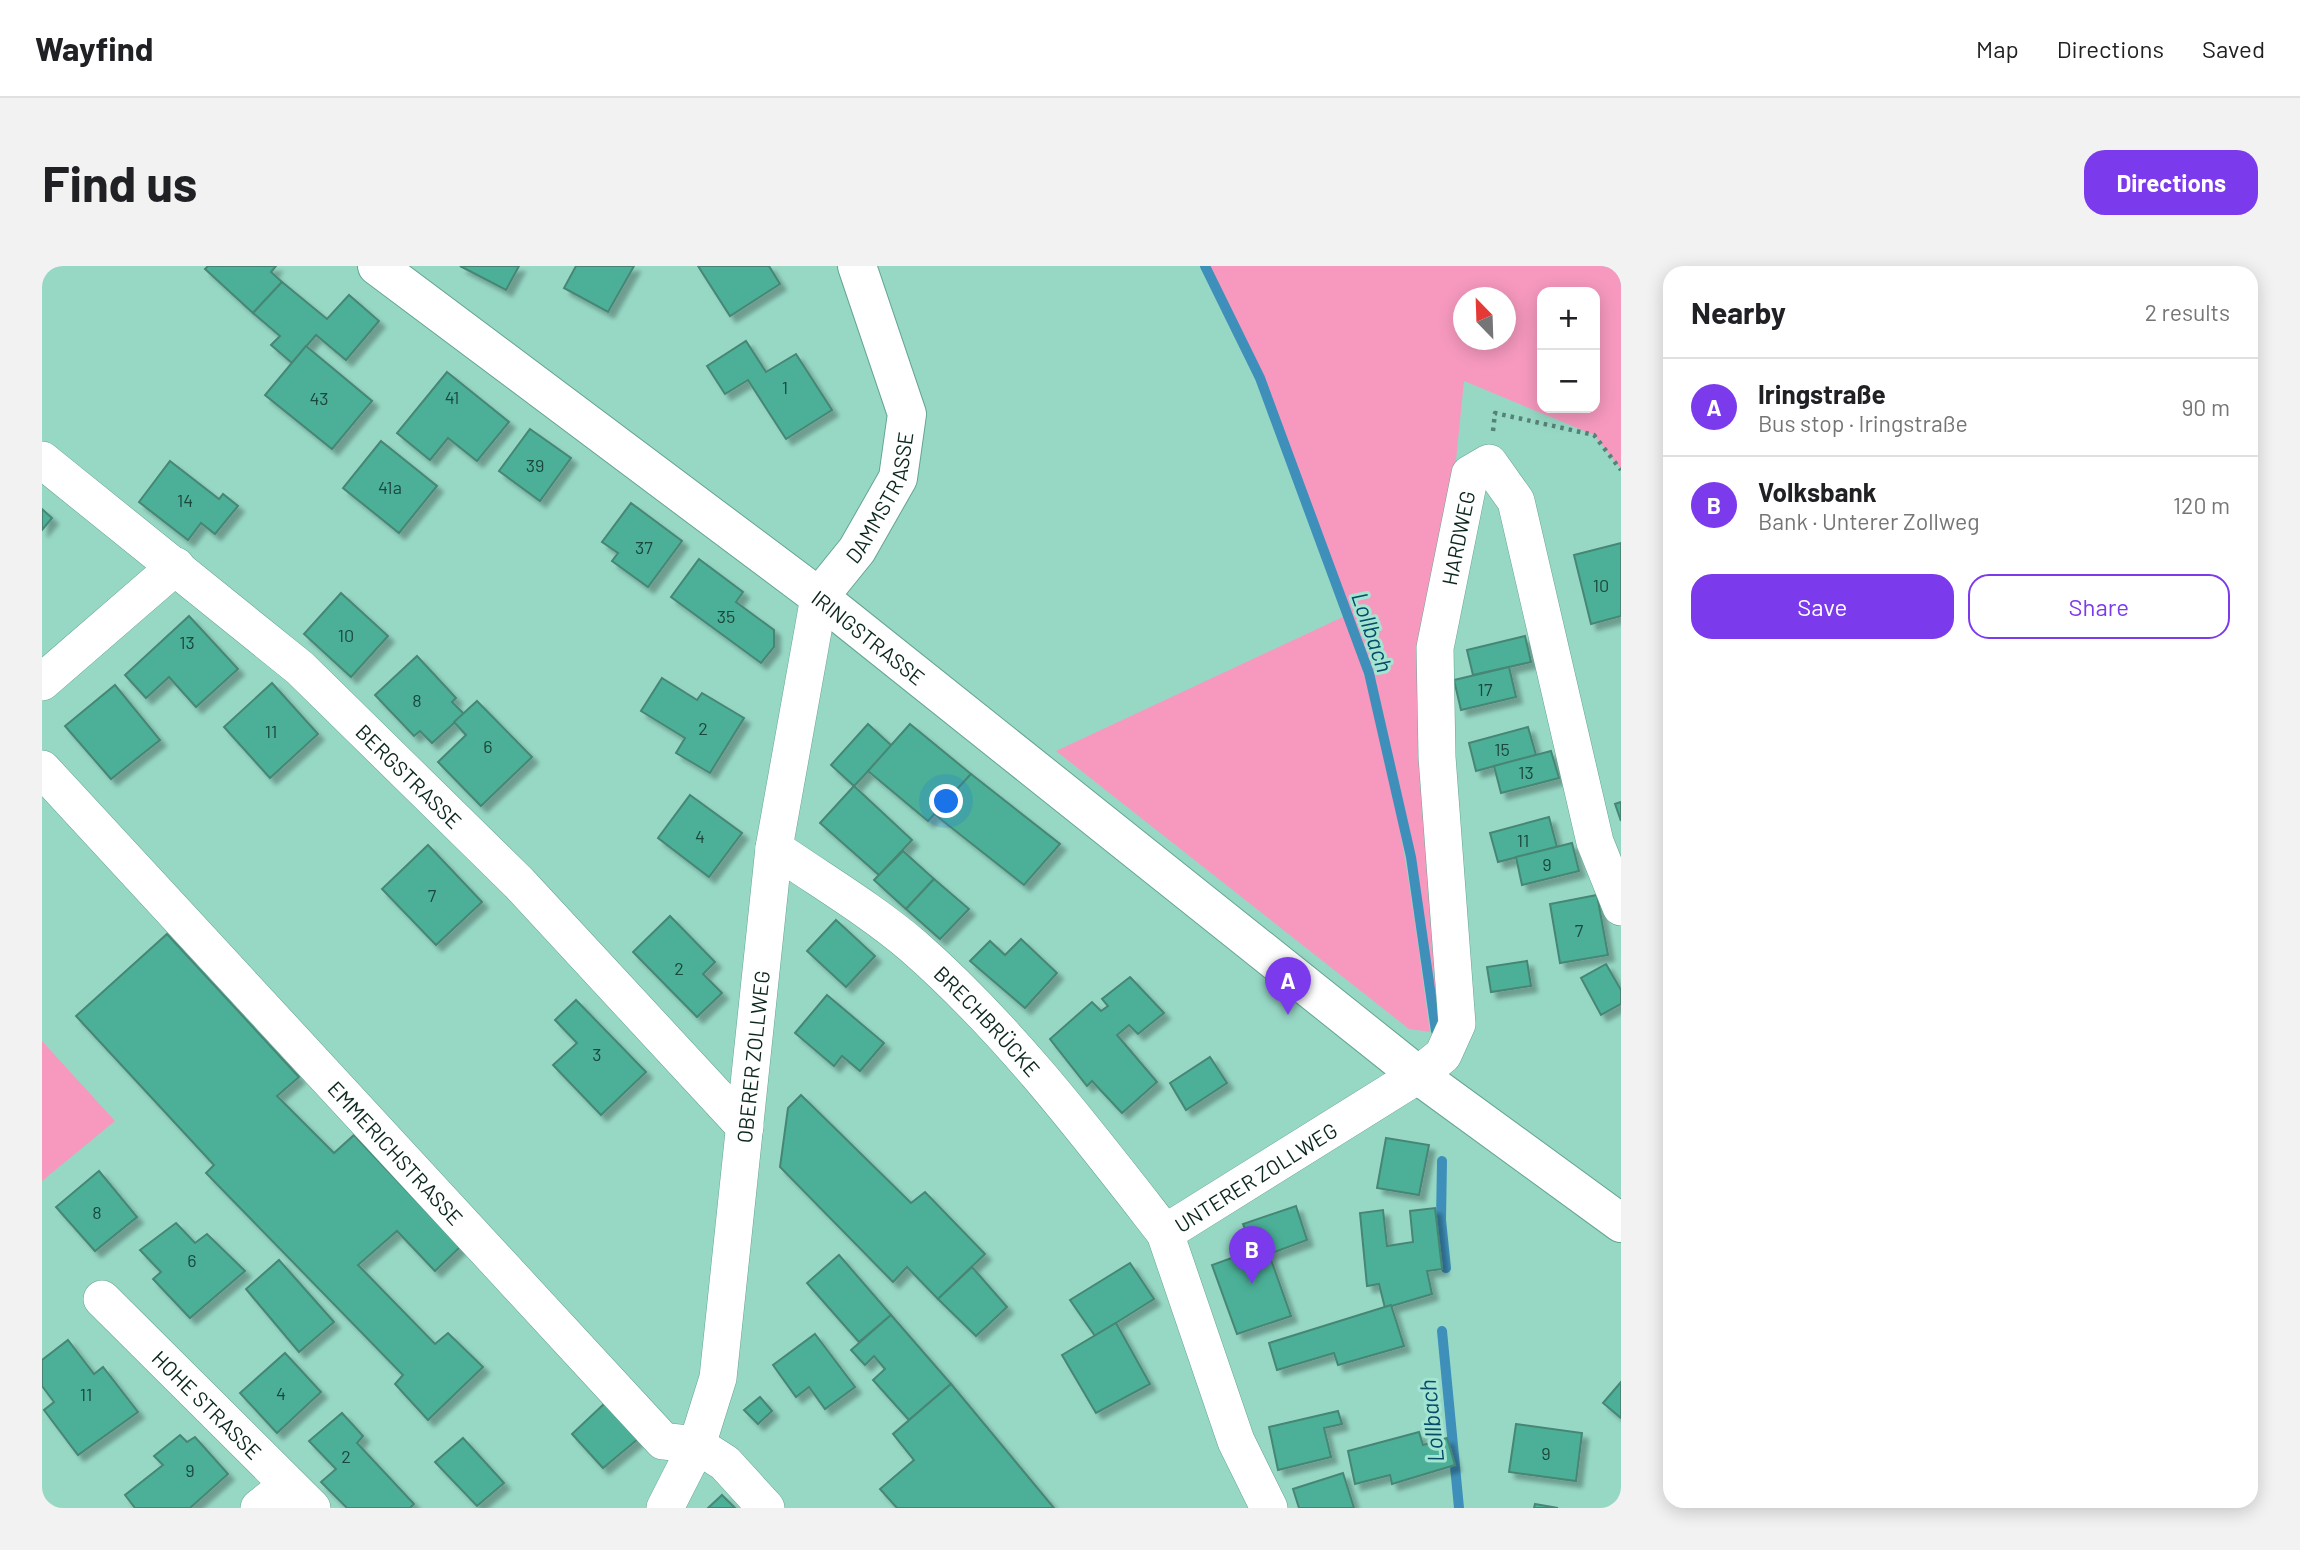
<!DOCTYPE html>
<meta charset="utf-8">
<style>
:root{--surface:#fff;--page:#f2f2f2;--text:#202124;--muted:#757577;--line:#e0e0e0;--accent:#7c3aed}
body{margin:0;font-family:Barlow,sans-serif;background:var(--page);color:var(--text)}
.controls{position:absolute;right:21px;top:21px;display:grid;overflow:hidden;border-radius:14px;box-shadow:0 4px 18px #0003}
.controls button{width:63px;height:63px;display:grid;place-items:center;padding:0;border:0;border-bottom:2px solid var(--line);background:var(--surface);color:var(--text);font:35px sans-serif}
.compass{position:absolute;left:1411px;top:21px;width:63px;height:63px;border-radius:50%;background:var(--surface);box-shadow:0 4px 18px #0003;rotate:337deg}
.you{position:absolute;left:905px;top:536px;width:24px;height:24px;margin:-18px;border:5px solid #fff;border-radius:50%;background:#1a73e8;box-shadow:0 0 0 10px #1a73e833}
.badge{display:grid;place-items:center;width:46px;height:46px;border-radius:50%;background:var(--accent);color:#fff;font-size:23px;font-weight:700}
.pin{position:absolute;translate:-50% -58px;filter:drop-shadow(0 2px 4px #0008)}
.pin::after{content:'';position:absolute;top:37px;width:24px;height:21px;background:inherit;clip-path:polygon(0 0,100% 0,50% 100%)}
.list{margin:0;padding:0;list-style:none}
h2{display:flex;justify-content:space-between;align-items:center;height:91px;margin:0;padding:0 28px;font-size:30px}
h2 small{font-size:23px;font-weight:400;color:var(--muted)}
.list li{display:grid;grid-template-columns:46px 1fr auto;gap:21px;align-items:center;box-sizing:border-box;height:98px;padding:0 28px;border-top:2px solid var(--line)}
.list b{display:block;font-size:26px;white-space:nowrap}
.list p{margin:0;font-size:23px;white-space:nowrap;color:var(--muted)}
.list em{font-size:23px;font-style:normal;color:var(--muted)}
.actions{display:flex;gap:14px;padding:21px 28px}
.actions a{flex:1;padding:16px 0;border:2px solid var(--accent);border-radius:21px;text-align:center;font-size:24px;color:var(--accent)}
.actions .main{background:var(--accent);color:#fff}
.map{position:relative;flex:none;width:1579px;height:1242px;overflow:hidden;border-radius:21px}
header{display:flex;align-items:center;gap:42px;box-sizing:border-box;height:98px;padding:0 35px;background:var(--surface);border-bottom:2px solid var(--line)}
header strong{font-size:33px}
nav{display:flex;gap:38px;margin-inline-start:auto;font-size:24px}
.intro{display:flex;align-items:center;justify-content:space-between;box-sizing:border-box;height:168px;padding:0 42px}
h1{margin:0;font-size:49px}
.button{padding:18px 32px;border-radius:21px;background:var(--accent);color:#fff;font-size:24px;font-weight:700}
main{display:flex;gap:42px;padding:0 42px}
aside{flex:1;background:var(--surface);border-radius:21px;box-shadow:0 4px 18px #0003}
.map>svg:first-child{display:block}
.green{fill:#f799bf;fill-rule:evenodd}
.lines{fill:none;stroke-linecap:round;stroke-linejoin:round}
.stream{stroke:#3e90ba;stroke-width:10}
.building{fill:#4bb097;stroke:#478675;stroke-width:2;filter:url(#shadow)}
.street-casing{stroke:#65a493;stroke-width:38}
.secondary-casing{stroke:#65a493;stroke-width:40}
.primary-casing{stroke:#65a493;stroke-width:40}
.path{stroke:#548376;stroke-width:4.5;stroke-dasharray:3.5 5;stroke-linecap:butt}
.street{stroke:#fff;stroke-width:37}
.secondary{stroke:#fff;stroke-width:38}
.primary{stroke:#fff;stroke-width:38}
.labels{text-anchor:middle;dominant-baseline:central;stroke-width:6;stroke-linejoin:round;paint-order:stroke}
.number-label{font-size:18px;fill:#1b483d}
.street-label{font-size:21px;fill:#0b261f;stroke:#a4e5d2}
.water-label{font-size:23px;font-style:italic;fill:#064b69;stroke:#a4e5d2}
</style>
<header>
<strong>Wayfind</strong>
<nav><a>Map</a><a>Directions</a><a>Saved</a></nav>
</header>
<div class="intro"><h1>Find us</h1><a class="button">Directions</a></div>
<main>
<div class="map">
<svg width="1579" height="1242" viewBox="0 0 1579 1242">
<defs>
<filter id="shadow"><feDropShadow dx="6" dy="6" stdDeviation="2" flood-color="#0004"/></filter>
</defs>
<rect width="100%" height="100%" fill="#97d8c5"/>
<g class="green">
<path d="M1163,0H1579V203L1552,169L1422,115L1413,204L1400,758L1394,765L1369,591L1327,407L1218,112ZM1500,26H1553V142H1500ZM1422,32H1464V74H1422Z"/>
<path d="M1303,350C1351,484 1369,625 1388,766L1367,763L1014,485Z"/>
<polygon points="0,775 73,855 0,915"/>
</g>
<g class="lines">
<g class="stream">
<polyline points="1163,0 1218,112 1327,407 1369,591 1394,765"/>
<polyline points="1400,895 1399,954 1404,1002"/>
<polyline points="1400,1065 1417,1242"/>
</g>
</g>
<g class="building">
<polygon points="166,0 234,0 229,6 240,16 211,47 163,3"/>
<polygon points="418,0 477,0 464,24"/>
<polygon points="534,0 592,0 566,46 522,22"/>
<polygon points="656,0 727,0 738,18 688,50"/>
<polygon points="240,16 285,53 307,29 337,55 304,94 274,69 250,97 229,79 238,70 211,47"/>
<polygon points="704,75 724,106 754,88 790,144 744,173 706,114 683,128 665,100"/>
<polygon points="264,80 330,135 290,183 223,129"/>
<polygon points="405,106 467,156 435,195 406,172 388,194 355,167"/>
<polygon points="488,163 529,192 498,235 457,205"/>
<polygon points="339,175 395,220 357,267 301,222"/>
<polygon points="128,195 177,233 181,228 196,240 173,268 159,257 146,274 97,236"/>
<polygon points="589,237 640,275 606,321 570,295 576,287 560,276"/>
<polygon points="0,243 10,252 0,264"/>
<polygon points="1579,277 1579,350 1549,358 1532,289"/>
<polygon points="657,293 701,326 694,336 732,364 732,381 719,397 629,331"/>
<polygon points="299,327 346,370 309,411 262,368"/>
<polygon points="147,350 196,403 154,441 127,411 104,432 83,409"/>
<polygon points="1483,370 1489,396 1431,409 1425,384"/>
<polygon points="375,390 414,432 410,436 422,448 390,477 378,465 372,470 333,429"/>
<polygon points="1467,401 1474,431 1419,444 1412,414"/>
<polygon points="620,412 655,434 660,427 702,452 668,507 634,487 643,472 599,445"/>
<polygon points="230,417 276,468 228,512 182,461"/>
<polygon points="73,419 118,474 69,513 23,460"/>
<polygon points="435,435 490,491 439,540 396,496 424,469 412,456"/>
<polygon points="826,458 850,480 812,520 789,499"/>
<polygon points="868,458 929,508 886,555 826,505"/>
<polygon points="1486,461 1494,489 1434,505 1427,477"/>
<polygon points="1509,485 1517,512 1459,527 1452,500"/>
<polygon points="929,508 1018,578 982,619 892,548"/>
<polygon points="812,520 870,574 837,609 778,557"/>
<polygon points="648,529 700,567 667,611 616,572"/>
<polygon points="1579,536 1579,555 1573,538"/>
<polygon points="1507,551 1515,581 1456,596 1448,567"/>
<polygon points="1530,577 1537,605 1480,619 1474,591"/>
<polygon points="386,579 440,636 394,679 340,623"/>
<polygon points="861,585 892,613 864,643 832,614"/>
<polygon points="892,613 927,643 898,673 864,643"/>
<polygon points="1555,629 1566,689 1518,697 1508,638"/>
<polygon points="628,650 673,696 661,708 680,727 655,751 591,686"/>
<polygon points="794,654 833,690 804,721 765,685"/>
<polygon points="125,668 257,811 235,830 292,887 312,869 418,981 393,1005 355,965 316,999 393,1078 406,1067 441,1101 386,1154 353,1118 361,1109 164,907 172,899 34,750"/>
<polygon points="979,673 1015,707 983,742 928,695 948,675 963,689"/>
<polygon points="1485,695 1489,720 1449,726 1445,701"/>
<polygon points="1564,698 1579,724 1579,738 1559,749 1539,712"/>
<polygon points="1088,711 1122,747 1096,768 1087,759 1075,769 1115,816 1080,847 1050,815 1045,820 1008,773 1050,736 1059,745 1066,740 1060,733"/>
<polygon points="785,729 842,777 818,805 800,790 792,800 753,767"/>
<polygon points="534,734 604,806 559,849 511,799 535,777 513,754"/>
<polygon points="1168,791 1185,817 1144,844 1128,817"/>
<polygon points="759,829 869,937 883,926 943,988 896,1033 865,1001 851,1016 738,901 746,842"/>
<polygon points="1344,872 1387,879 1377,929 1335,922"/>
<polygon points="57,905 95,951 53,985 14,941"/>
<polygon points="1254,940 1265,974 1227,988 1249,1050 1195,1068 1170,999 1212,984 1201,958"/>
<polygon points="1393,942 1400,1003 1385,1005 1390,1028 1343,1042 1337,1018 1325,1020 1318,947 1341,944 1345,980 1371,976 1368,945"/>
<polygon points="134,957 153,977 165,968 203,1005 148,1052 111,1013 119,1006 98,984"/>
<polygon points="797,989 849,1049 817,1076 765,1017"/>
<polygon points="237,994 292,1056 257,1086 204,1023"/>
<polygon points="1088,997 1112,1033 1053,1070 1028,1034"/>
<polygon points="930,1001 965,1041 934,1070 896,1033"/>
<polygon points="1349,1039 1362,1080 1296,1099 1292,1087 1235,1104 1227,1077"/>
<polygon points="849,1049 909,1118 867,1154 831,1114 843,1103 832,1090 823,1099 809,1084"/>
<polygon points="1074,1057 1108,1118 1054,1147 1020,1089"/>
<polygon points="773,1068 813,1121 783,1143 767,1121 754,1131 731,1099"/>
<polygon points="26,1074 52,1108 61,1101 96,1146 36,1189 2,1144 12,1136 0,1120 0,1094"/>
<polygon points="243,1087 279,1126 235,1167 198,1127"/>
<polygon points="1579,1116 1579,1152 1561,1137"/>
<polygon points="909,1118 1012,1242 855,1242 838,1223 872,1194 851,1168"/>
<polygon points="718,1131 730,1145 716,1158 702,1144"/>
<polygon points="563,1137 596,1173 561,1202 530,1168"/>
<polygon points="1296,1145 1300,1158 1282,1162 1289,1191 1236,1204 1227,1161"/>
<polygon points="300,1147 321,1170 315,1177 372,1238 368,1242 305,1242 279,1216 294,1203 267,1175"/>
<polygon points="1474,1158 1540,1167 1534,1215 1467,1206"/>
<polygon points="1377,1166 1381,1179 1405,1172 1413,1199 1350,1218 1348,1209 1313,1218 1306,1185"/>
<polygon points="138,1169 145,1176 153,1171 186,1208 148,1242 93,1242 83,1229 121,1199 112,1190"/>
<polygon points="421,1172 462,1217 435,1240 393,1196"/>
<polygon points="1301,1207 1312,1242 1257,1242 1251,1223"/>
<polygon points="680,1229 693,1242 666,1242"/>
<polygon points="1493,1238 1516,1242 1492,1242"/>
</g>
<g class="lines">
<defs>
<g id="street">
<path id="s1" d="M0,194L258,402L477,617L703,861"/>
<polyline points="0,416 134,300"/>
<path id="s2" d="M0,503L621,1175L655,1179L683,1197L724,1242"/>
<path id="s3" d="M732,582C778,614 829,644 871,680C967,764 1045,867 1123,967"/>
<path id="s4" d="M60,1033L270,1242"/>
<polyline points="217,1242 246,1219"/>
<path id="s5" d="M623,1242L655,1179L676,1112L732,582L777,331"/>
<path id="s6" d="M1227,1242L1194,1175L1123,967L1376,809L1401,789L1415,758L1395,491L1393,382L1428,208L1447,197L1474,235L1553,576L1579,641"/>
</g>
<g id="secondary">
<path id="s7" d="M777,331L815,284L856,212L865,148L815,0"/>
</g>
<g id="primary">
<path id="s8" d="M335,0L777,331L1376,809L1579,957"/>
</g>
</defs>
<use href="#street" class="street-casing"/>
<use href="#secondary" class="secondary-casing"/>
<use href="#primary" class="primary-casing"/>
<polyline class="path" points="1451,165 1453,147 1552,169 1579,204"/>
<use href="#street" class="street"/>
<use href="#secondary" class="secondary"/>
<use href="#primary" class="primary"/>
</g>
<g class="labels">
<g class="number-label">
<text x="743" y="121">1</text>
<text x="410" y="131">41</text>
<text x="277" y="132">43</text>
<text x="493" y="199">39</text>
<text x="348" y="221">41a</text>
<text x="143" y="234">14</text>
<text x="602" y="281">37</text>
<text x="1559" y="319">10</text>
<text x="684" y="350">35</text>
<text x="304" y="369">10</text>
<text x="145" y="376">13</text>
<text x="1443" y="423">17</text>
<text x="375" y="434">8</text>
<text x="661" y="462">2</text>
<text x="229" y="465">11</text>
<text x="446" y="480">6</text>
<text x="1460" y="483">15</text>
<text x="1484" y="506">13</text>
<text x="658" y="570">4</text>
<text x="1481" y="574">11</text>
<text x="1505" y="598">9</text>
<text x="390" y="629">7</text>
<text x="1537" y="664">7</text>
<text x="637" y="702">2</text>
<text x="555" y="788">3</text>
<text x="55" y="946">8</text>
<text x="150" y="994">6</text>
<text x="239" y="1127">4</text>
<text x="44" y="1128">11</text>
<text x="1504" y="1187">9</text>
<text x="304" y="1190">2</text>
<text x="148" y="1204">9</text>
</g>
<g class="street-label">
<text stroke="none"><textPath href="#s7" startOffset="119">DAMMSTRASSE</textPath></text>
<text stroke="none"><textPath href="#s6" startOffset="1148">HARDWEG</textPath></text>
<text stroke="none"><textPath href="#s8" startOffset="616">IRINGSTRASSE</textPath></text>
<text stroke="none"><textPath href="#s1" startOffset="485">BERGSTRASSE</textPath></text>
<text stroke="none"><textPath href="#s3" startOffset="276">BRECHBRÜCKE</textPath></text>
<text stroke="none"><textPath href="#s5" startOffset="464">OBERER ZOLLWEG</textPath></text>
<text stroke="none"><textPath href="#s2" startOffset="522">EMMERICHSTRASSE</textPath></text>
<text stroke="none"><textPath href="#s6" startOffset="401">UNTERER ZOLLWEG</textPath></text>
<text stroke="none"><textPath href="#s4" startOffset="149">HOHE STRASSE</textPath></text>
</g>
<g class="water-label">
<text transform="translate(1331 366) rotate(71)">Lollbach</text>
<text transform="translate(1389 1155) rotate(-96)">Lollbach</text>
</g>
</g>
</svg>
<div class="controls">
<button>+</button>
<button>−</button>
</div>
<svg class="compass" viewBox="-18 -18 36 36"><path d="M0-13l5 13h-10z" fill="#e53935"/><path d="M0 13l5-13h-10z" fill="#757577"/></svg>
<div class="you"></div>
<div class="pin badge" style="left:1246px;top:749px">A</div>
<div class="pin badge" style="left:1210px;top:1018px">B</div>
</div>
<aside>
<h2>Nearby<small>2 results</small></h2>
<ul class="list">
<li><span class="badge">A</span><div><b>Iringstraße</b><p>Bus stop · Iringstraße</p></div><em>90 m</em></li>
<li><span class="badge">B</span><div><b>Volksbank</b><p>Bank · Unterer Zollweg</p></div><em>120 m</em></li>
</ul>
<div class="actions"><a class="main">Save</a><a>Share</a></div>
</aside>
</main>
